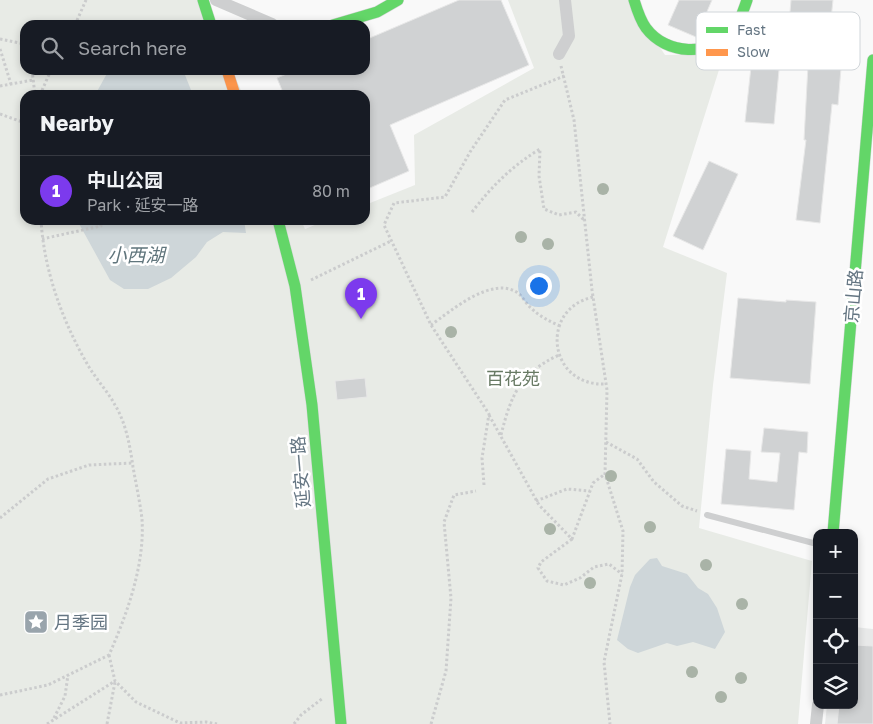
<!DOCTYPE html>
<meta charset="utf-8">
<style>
:root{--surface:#171b24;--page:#242831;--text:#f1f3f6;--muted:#9ea1a6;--line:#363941;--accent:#7c3aed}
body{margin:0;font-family:"Golos Text","Noto Sans SC",sans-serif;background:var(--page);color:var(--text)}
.controls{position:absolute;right:15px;bottom:15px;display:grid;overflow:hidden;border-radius:10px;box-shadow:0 2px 8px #0003}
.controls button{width:45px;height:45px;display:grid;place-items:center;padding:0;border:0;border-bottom:1px solid var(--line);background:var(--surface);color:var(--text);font:25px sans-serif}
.you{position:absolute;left:538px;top:285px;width:18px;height:18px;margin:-12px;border:4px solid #fff;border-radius:50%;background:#1a73e8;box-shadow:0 0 0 8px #1a73e833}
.badge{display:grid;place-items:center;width:32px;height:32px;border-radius:50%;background:var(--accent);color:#fff;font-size:16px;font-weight:700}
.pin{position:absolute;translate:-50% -41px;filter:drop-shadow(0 1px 2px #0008)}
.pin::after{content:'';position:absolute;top:26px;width:18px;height:15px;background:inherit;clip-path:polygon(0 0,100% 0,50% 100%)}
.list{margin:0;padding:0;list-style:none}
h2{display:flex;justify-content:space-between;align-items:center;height:65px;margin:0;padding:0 20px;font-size:21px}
h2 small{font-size:16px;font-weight:400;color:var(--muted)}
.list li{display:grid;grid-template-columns:32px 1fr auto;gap:15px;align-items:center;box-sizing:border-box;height:70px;padding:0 20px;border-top:1px solid var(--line)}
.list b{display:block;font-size:19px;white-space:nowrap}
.list p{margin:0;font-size:16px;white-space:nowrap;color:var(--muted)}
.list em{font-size:16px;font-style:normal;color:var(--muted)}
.icon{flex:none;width:28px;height:28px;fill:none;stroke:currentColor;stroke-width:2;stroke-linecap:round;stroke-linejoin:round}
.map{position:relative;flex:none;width:873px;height:724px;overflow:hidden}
.search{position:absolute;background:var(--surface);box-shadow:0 2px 8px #0003;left:20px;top:20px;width:350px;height:55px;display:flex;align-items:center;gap:12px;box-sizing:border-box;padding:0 18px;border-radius:15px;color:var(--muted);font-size:19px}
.panel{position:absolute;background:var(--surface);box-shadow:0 2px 8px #0003;left:20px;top:90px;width:350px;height:135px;border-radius:15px}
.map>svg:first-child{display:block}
.built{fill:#e8e9e9}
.green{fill:#e8ebe6}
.water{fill:#ced6d9}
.building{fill:#d0d2d3;stroke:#e8e8e8}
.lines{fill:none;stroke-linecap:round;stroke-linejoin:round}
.fast-casing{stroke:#d5d6d7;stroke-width:12}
.slow-casing{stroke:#d5d6d7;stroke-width:12}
.path{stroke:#cbcccd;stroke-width:3;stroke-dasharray:2.5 2.5;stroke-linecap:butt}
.lane{stroke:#cecfd0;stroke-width:6}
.street{stroke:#cecfd0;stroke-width:12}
.fast{stroke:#63d668;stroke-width:11}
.slow{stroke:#ff974d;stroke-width:11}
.tree{fill:#a9b3a7}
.labels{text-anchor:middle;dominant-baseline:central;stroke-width:5;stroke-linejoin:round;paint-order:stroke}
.street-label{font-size:18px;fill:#657683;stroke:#fff}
.park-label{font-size:18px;fill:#687a64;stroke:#fff}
.poi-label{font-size:18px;fill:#657683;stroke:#fff;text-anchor:start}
.water-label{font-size:19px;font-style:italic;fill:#60757c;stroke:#fff}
.key{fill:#fff;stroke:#d1d6da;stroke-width:1}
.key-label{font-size:14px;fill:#657683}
</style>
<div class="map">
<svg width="873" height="724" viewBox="0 0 873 724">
<rect width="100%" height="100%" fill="#f9f9f9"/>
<polygon class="built" points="854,627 873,629 873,724 825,724 827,705 854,705"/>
<polygon class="green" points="0,0 200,0 211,25 25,25 25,70 232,70 243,95 25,95 25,220 301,220 305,229 327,220 365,220 365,205 415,185 414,135 534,68 508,0 629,0 665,55 724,54 663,247 727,273 713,385 699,528 812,561 798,724 0,724"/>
<g class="water">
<polygon points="109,70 183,70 193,95 95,95"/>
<polygon points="77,220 244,220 246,233 223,232 207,242 196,257 171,278 148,289 124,289 110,280"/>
<polygon points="657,558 662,566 687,574 698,588 708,594 717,608 725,632 715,649 693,642 677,646 667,643 638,653 628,649 617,640 630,587 635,575 650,559"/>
</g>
<g class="building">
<polygon points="459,0 501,0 529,65 390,125 409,171 365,190 365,95 284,95 277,78 296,70 365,70 365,40"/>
<polygon points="679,0 712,0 696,37 668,25"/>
<polygon points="791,0 833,0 829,39 788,35"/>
<polygon points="808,65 841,68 838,105 832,104 820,223 796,220 806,140 804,140"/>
<polygon points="751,67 779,70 774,124 745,122"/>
<polygon points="709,161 738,174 703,250 673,236"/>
<polygon points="738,298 786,302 786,300 816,302 810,384 730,378"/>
<polygon points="365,378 367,397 337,400 335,381"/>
<polygon points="764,428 808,432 807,453 799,452 794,510 721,504 726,449 751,451 749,479 777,482 780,453 761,452"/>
<polygon points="854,645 873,646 873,724 837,724 839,705 854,705"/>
</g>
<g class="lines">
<defs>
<g id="fast">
<polyline points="203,0 211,25"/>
<path d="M634,0C637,10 640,20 646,28C666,55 710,57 732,32C740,23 743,11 747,0"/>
<polyline points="333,25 377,12 398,0"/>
<polyline points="278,220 295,286 312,405 341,724"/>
<polyline points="833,533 873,60"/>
</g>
<polyline id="slow" points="227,70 235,95"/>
</defs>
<use href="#fast" class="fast-casing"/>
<use href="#slow" class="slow-casing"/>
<g class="path">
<polyline points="75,25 86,0"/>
<polyline points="0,39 25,44"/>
<polyline points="0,49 11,84"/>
<polyline points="561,66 574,120 592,290 607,390 605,474 623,531 622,574 604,662 610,724"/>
<polyline points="32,70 35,95"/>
<polyline points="0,86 33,80"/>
<polyline points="40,95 51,70"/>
<polyline points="0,114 25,123"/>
<path d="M472,212C492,186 512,166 540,149L539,176L544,209L559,215L576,212L584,220"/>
<path d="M41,220C44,271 63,323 89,367C97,380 108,392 115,405C126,423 130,446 133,467C136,484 140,502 142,519C145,565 127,614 109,655"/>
<polyline points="42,239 101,226 100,220"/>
<polyline points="311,280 391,241"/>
<path d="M593,297C539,309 548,387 606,384"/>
<path d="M431,325C451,311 492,275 518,293C523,297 526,304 531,308C539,316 549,321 560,326"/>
<polyline points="489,415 539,505 572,539 593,483 605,474"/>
<path d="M501,435C511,395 520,373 559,355"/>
<polyline points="606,442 637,459 654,482 682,506 697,511"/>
<polyline points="484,485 482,458 489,414 431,325 384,225 394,203 445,197 470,152 505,100 564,76"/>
<polyline points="536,501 567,489 590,491"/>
<polyline points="0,518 48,479 89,465 133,463"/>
<polyline points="572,539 541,562 538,568 547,581 564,585 580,578 594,567 609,564 622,574"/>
<polyline points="109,655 115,681 136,702 180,723 206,722 217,724"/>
<polyline points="0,695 48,685 109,655"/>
<polyline points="54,718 65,696 68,675"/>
<polyline points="47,724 115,681"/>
<polyline points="107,724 115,682"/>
<polyline points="294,724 301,715 323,698"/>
<polyline points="431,724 446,671 451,598 444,522 454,495 476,491"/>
</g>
<polyline class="lane" points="707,515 817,544"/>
<g class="street">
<polyline points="216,0 272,24"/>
<polyline points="559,54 569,36 565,0"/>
<polyline points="816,724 818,705"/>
</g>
<use href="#fast" class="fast"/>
<use href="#slow" class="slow"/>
</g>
<g class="tree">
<circle cx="603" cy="189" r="6"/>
<circle cx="521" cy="237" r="6"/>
<circle cx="548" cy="244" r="6"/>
<circle cx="451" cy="332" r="6"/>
<circle cx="508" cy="376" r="6"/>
<circle cx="611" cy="476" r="6"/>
<circle cx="650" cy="527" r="6"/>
<circle cx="550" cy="529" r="6"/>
<circle cx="706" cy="565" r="6"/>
<circle cx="590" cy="583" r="6"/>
<circle cx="742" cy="604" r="6"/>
<circle cx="692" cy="672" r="6"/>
<circle cx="741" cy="678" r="6"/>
<circle cx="721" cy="697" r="6"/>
</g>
<defs>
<symbol id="sight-square" viewBox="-11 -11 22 22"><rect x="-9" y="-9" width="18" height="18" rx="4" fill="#99a4ac" stroke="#fff"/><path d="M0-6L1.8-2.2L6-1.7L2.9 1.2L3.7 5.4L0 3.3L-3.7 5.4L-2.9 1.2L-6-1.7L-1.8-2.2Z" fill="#fff"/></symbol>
</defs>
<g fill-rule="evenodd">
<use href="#sight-square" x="22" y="608" width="28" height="28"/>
</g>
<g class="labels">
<g class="street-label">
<text transform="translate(853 296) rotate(-85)">京山路</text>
<text transform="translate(300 472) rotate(-95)">延安一路</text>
</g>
<g class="park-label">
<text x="513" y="378">百花苑</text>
</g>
<g class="poi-label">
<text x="54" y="622">月季园</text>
</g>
<g class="water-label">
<text x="136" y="254">小西湖</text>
</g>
</g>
<rect x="696" y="12" width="164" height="58" rx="8" class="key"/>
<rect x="706" y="27" width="22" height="6" fill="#63d668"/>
<rect x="706" y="49" width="22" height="7" fill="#ff974d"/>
<g class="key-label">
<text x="737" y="35">Fast</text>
<text x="737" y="57">Slow</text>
</g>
</svg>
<div class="controls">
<button>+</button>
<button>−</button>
<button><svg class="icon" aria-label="locate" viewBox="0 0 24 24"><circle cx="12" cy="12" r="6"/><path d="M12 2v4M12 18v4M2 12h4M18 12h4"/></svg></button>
<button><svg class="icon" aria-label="layers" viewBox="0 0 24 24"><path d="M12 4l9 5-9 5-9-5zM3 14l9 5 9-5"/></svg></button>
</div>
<div class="you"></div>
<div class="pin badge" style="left:361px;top:319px">1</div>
<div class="search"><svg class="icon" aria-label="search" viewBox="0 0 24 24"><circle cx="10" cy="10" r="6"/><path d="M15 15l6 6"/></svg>Search here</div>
<section class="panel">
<h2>Nearby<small></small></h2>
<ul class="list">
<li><span class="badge">1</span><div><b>中山公园</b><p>Park · 延安一路</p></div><em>80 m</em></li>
</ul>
</section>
</div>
